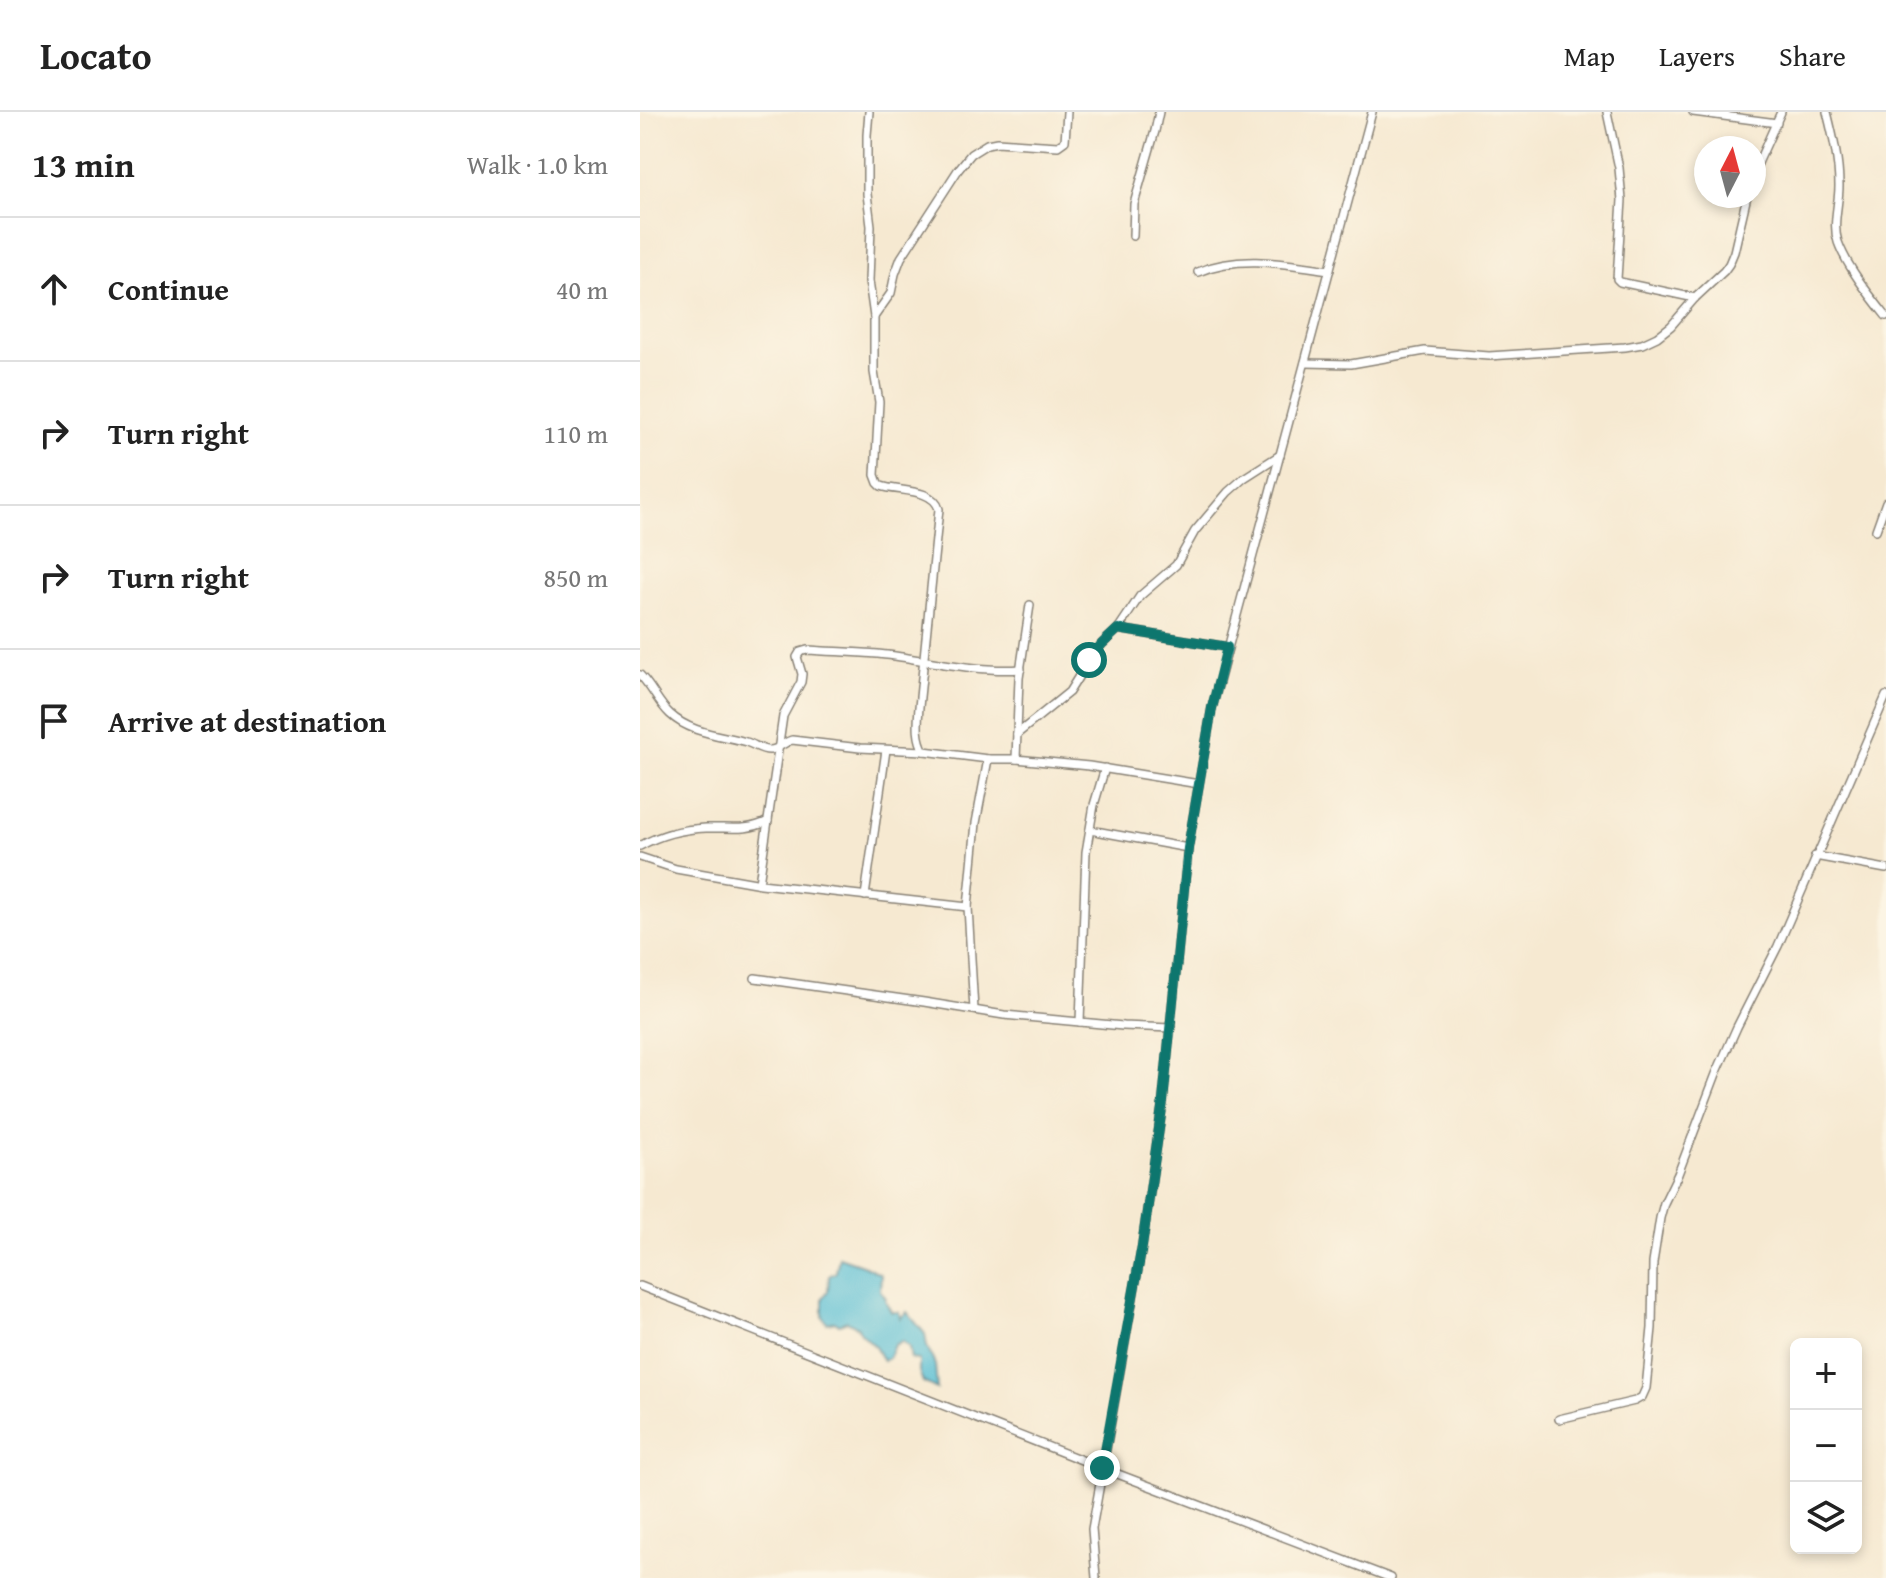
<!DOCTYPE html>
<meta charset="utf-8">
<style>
:root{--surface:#fff;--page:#f6f6f6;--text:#222;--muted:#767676;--line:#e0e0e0}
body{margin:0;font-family:"Gentium Book Plus",serif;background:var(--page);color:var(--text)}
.controls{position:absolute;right:24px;bottom:24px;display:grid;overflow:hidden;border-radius:12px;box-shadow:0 4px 12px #0003}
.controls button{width:72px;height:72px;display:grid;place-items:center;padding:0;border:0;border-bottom:2px solid var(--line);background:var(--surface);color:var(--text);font:40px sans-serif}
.compass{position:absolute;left:1054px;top:24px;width:72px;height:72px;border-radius:50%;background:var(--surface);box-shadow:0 4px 12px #0003;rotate:6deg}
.stop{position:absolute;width:24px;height:24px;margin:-18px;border:6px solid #0f766e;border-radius:50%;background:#fff}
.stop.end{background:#0f766e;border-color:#fff;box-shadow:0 2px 8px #0008}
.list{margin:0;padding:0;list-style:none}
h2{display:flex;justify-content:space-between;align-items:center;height:104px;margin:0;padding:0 32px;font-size:34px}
h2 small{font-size:26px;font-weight:400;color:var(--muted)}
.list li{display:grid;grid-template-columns:52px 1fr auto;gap:24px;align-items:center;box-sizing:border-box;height:144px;padding:0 32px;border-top:2px solid var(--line)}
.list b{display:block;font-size:30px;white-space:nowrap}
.list em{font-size:26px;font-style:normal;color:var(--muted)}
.icon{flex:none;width:44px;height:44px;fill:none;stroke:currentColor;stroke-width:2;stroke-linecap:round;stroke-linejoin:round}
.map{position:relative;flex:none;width:1246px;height:1466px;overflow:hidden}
header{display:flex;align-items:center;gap:48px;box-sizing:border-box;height:112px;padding:0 40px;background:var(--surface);border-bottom:2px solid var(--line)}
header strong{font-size:38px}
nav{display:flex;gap:44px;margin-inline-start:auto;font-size:28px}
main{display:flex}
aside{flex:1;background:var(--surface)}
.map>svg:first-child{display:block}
.water{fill:#57bed4;stroke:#3a6d78;stroke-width:2}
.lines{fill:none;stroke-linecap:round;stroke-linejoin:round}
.minor-casing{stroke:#898276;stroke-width:10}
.minor{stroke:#fff;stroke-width:7}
.route{stroke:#0f766e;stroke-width:10}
</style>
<header>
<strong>Locato</strong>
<nav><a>Map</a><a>Layers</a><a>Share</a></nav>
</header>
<main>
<aside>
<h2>13 min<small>Walk · 1.0 km</small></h2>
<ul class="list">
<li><svg class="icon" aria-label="ahead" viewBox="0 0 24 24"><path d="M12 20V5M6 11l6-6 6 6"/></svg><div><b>Continue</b></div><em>40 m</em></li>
<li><svg class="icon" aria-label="right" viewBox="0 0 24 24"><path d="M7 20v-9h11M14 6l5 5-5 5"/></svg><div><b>Turn right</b></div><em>110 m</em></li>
<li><svg class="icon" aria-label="right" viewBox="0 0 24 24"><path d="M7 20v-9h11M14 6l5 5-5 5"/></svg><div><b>Turn right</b></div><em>850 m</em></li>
<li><svg class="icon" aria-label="arrive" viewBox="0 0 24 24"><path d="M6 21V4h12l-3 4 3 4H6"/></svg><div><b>Arrive at destination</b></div></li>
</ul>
</aside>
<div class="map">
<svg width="1246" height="1466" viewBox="0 0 1246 1466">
<rect width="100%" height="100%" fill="#fcf5e5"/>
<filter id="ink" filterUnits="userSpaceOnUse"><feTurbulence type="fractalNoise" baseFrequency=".0125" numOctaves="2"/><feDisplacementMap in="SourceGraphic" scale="16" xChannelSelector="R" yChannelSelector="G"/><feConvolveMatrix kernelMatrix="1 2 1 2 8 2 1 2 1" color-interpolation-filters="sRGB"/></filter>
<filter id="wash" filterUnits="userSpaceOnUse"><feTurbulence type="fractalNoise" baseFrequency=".006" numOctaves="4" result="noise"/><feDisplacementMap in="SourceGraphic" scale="32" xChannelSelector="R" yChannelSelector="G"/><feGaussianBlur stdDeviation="1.8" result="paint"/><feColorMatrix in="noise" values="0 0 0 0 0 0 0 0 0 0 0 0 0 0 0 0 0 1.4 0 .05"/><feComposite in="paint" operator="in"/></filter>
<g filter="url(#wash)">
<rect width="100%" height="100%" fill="#f6e9d1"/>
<polygon class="water" points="199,1145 225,1154 241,1162 240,1178 246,1186 245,1188 251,1200 259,1200 260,1206 267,1200 285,1222 287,1235 295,1253 297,1277 283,1270 279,1259 279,1248 271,1247 269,1235 262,1229 254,1233 249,1245 243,1249 234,1233 220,1221 218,1215 207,1209 199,1212 195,1209 187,1211 183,1205 183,1186 188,1179 189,1164 196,1160"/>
</g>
<g filter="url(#ink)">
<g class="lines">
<defs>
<g id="minor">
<path d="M229,0L227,23V82L231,114L229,169L234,205V260L239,290L235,363L238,371L241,374C258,380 293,376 299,397L279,595C278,610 276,625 284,639"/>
<polyline points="967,0 979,56 982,88 977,167 980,170 1055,186"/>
<polyline points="1053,0 1137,11"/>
<path d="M1187,0C1193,24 1199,49 1199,74C1199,93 1192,112 1198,130C1207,155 1230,184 1246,204"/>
<polyline points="1114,60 1141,0"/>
<polyline points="493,124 494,92 515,19 519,0"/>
<path d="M558,160C599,142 647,152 690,158"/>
<polyline points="234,205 251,181 255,162 261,146 318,58 331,42 347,32 357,30 418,34 425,29 427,0"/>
<polyline points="665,251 711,252 785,239 849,244 985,235 1002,232 1017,225 1031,214 1055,186 1084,159 1089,152 1094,140 1107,84"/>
<polyline points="1236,418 1246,390"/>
<polyline points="478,517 587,535"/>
<path d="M0,563C12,575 18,591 30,602C50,621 81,623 106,630C114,632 122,639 130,638C138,638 144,630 152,628L220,636L284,639L348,647H376L449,654L559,672"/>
<polyline points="377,622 429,580 449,548 462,532 478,517 500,484 536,453 555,419 588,380 604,366 640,343"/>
<polyline points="376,647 379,566 390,493"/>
<polyline points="450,718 548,736"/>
<path d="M0,734C21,722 43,717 66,716C88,715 107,720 128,709"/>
<polyline points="1175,744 1246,757"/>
<polyline points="0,745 36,757 121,772 328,795"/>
<path d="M119,771L143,604L161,570L162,562L157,545L160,540L167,538C196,540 226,540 255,544C295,550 341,560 381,557"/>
<polyline points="225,784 246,638"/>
<polyline points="115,866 284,890 364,903 483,914 531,916"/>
<polyline points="334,898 328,795 336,711 348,647"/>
<polyline points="440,910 446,740 454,693 465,656"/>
<polyline points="0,1174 462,1356 751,1466"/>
<polyline points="919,1307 995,1289 1002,1285 1006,1276 1012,1216 1013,1151 1020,1106 1024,1091 1038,1062 1076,962 1097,915 1138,834 1246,584"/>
<polyline points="456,1466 452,1417 502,1134 523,989 548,736 572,596 732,0"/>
</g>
</defs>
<use href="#minor" class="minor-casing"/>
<use href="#minor" class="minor"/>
</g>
</g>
<g class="lines" filter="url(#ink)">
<polyline class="route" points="449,548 462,532 478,517 587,535 572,596 548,736 523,989 502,1134 462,1356"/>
</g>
</svg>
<div class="controls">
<button>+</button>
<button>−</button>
<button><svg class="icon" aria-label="layers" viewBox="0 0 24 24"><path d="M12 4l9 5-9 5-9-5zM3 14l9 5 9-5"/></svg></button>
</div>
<svg class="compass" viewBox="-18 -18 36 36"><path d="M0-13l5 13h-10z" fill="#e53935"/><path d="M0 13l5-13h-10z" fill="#767676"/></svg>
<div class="stop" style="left:449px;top:548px"></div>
<div class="stop end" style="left:462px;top:1356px"></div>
</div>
</main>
